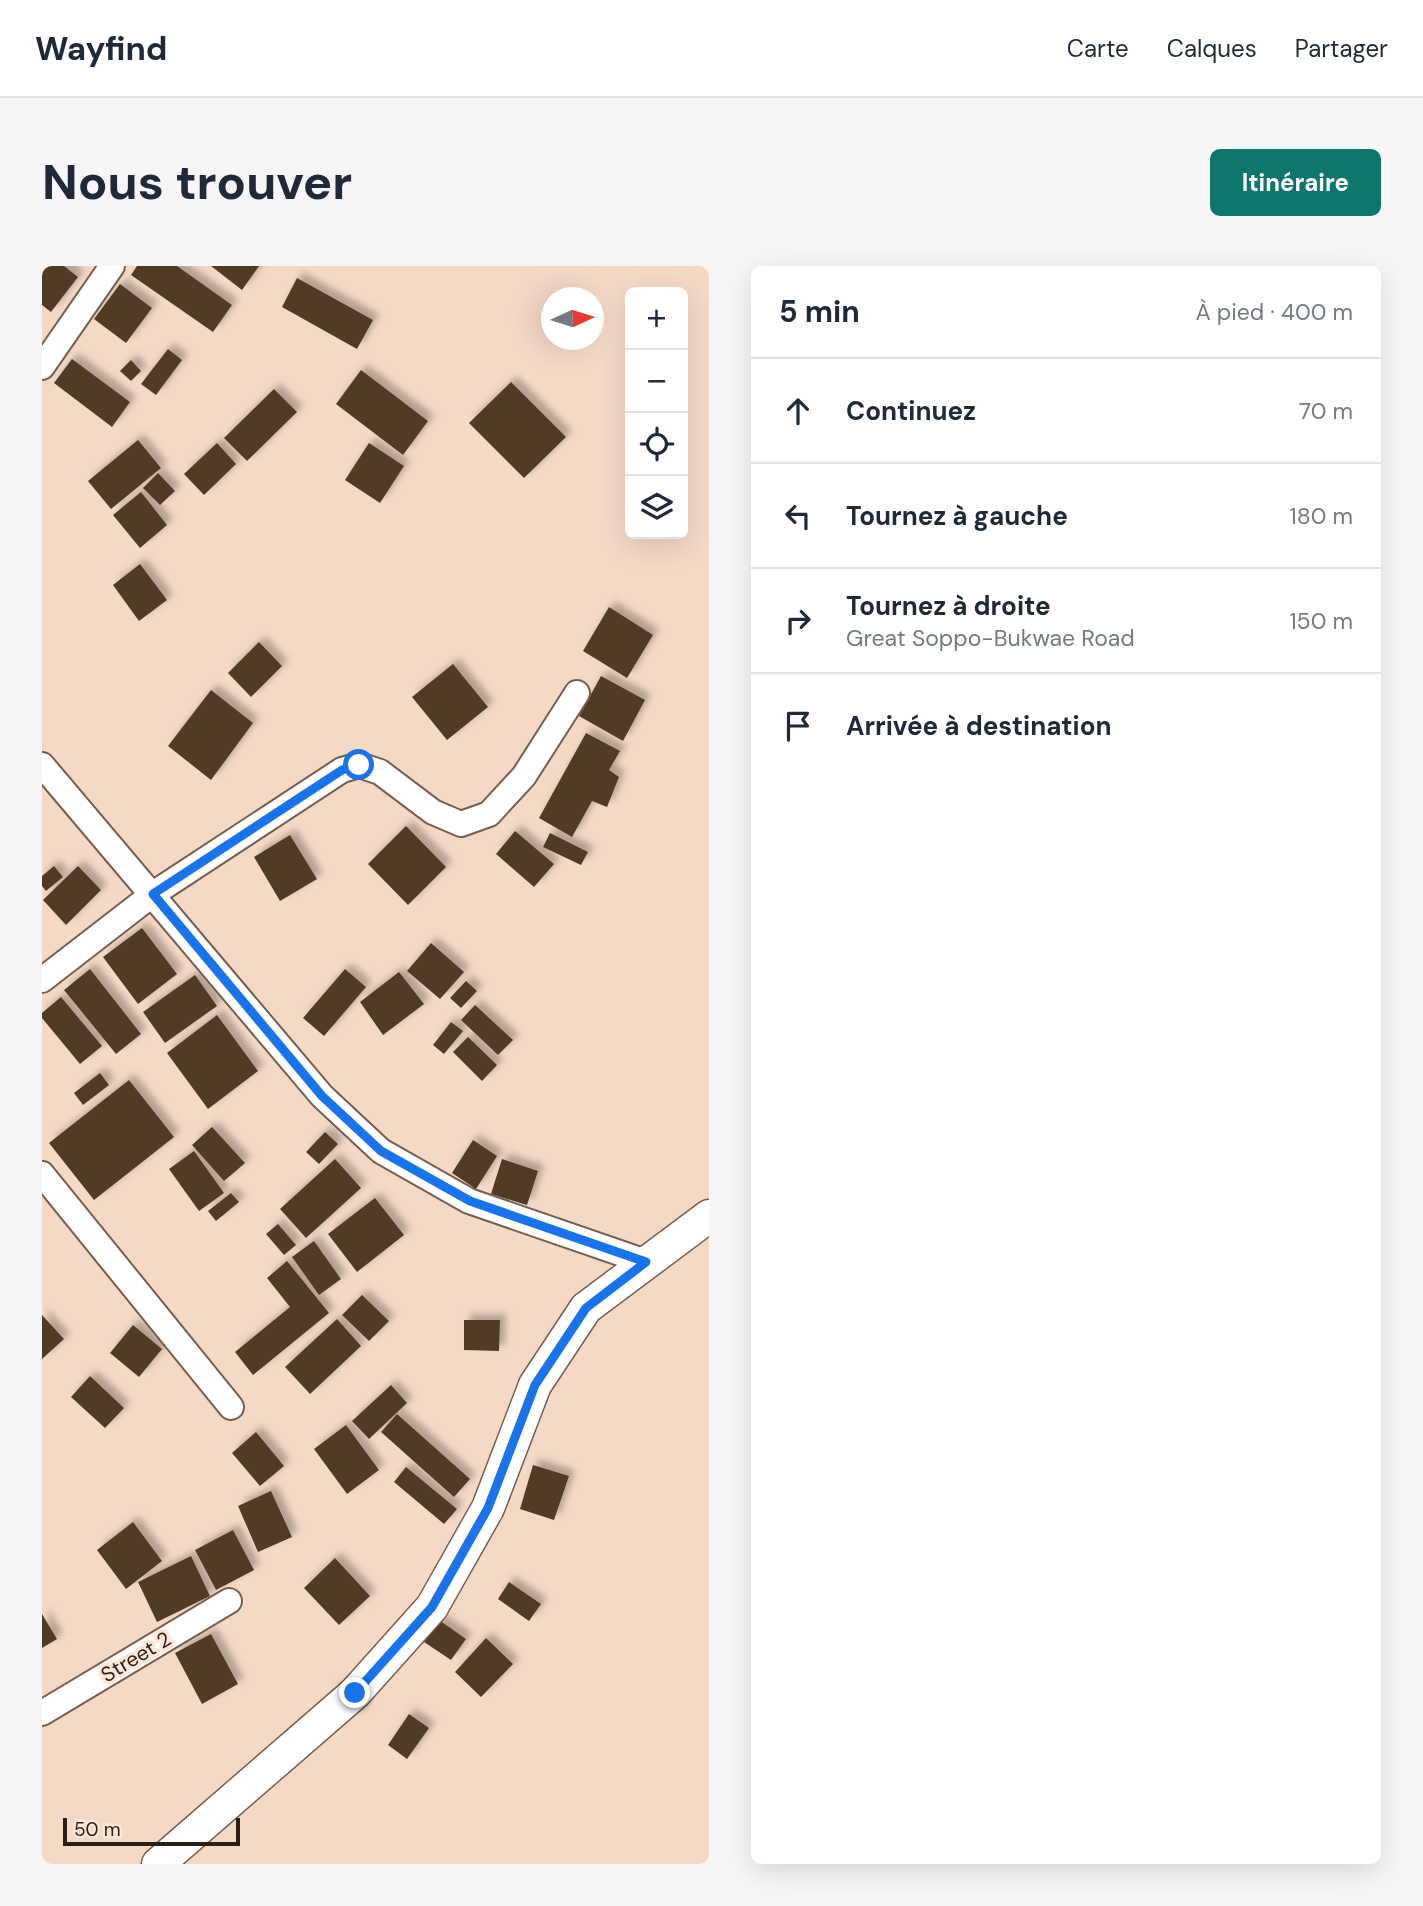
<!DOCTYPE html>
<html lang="fr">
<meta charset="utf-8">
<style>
:root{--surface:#fff;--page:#f6f6f7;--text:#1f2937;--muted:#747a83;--line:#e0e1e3;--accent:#0f766e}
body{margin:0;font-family:"DM Sans",sans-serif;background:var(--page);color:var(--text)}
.controls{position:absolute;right:21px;top:21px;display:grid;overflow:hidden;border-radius:10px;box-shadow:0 7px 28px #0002}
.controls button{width:63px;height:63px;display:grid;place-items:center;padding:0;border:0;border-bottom:2px solid var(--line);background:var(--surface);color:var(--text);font:35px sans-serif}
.compass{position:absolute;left:499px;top:21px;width:63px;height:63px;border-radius:50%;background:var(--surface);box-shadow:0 7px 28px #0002;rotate:86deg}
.scale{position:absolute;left:21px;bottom:18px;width:177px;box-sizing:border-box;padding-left:7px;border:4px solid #291f18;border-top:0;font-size:19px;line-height:24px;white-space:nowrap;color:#291f18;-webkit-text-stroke:5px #fee7d9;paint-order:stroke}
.stop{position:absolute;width:21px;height:21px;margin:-16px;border:5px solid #1a73e8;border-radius:50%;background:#fff}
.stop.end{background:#1a73e8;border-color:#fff;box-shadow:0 2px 7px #0008}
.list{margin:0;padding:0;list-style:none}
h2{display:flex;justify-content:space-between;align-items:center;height:91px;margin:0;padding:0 28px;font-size:30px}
h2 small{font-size:23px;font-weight:400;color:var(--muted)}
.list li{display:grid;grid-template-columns:46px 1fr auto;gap:21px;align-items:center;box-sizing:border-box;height:105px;padding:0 28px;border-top:2px solid var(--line)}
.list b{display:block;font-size:26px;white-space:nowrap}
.list p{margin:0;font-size:23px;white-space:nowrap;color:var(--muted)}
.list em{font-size:23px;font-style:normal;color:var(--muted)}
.icon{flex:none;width:38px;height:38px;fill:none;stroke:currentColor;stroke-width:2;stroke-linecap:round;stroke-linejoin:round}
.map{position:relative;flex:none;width:667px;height:1598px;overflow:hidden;border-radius:10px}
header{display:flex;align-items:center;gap:42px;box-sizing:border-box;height:98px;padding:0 35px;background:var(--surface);border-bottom:2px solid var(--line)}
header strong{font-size:33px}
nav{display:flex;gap:38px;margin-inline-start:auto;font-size:24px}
.intro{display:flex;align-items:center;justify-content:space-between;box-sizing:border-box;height:168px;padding:0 42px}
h1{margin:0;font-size:49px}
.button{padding:18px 32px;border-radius:10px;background:var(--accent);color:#fff;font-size:24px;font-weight:700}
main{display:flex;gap:42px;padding:0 42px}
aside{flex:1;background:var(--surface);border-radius:10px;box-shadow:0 7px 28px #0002}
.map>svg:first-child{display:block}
.building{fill:#4f3b27;filter:url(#shadow)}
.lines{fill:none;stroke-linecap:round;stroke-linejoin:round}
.minor-casing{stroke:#765e4e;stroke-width:28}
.tertiary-casing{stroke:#765e4e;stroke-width:35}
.minor{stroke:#fff;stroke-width:24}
.tertiary{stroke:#fff;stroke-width:32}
.route{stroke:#1a73e8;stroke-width:9}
.labels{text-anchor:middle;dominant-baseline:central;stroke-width:7;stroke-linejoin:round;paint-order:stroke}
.street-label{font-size:21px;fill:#291f18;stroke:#fee7d9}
</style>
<header>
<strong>Wayfind</strong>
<nav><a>Carte</a><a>Calques</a><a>Partager</a></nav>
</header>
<div class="intro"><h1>Nous trouver</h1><a class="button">Itinéraire</a></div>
<main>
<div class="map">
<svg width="667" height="1598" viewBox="0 0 667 1598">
<defs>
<filter id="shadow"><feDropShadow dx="6" dy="-6" stdDeviation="3.5" flood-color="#0004"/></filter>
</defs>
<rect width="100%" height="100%" fill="#f5d9c7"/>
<g class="building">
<polygon points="0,0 22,0 36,11 9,46 0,39"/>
<polygon points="95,0 135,0 190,39 171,66 89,9"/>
<polygon points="169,0 217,0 200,24"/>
<polygon points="255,12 331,54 315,83 240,41"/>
<polygon points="78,18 110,42 84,77 52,53"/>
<polygon points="126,83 140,94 114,129 99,118"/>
<polygon points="30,93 88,136 70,161 12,117"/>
<polygon points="89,94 99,105 89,115 78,105"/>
<polygon points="319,104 386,155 361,189 294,138"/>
<polygon points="469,116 524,171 482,212 427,157"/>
<polygon points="232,123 255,146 205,195 182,172"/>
<polygon points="96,174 119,202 69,243 46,215"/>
<polygon points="175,177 194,198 162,229 142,208"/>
<polygon points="327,177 362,200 338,237 303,214"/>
<polygon points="116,207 133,225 118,239 101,222"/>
<polygon points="99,226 125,259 98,282 71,249"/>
<polygon points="98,298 125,334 97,355 71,319"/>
<polygon points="567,341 611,369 585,412 541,385"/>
<polygon points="217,376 240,400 209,431 186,407"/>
<polygon points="411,398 446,441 405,474 370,431"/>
<polygon points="559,410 603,434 581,475 537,450"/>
<polygon points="169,424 211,457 169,514 126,480"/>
<polygon points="544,467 578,485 567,504 577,511 565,541 550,535 530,571 497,552"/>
<polygon points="364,560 404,601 366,639 326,598"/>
<polygon points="473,565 512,598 492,621 454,588"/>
<polygon points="508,567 546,586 539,599 501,581"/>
<polygon points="248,569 275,613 238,635 212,591"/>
<polygon points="12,600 21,611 4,625 0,620 0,610"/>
<polygon points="36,600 59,624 24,659 1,634"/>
<polygon points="100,662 135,708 96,738 61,691"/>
<polygon points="389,677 422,706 398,733 365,705"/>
<polygon points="48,703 99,768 74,788 22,724"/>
<polygon points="303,703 324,721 282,770 261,752"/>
<polygon points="357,706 382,738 341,769 318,736"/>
<polygon points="153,709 175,740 123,777 101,746"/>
<polygon points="424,715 435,725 419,742 408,732"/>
<polygon points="19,731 60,780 38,798 0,752 0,747"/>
<polygon points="433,739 471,774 456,789 419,754"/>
<polygon points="175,749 216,805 166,843 125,787"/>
<polygon points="409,756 421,765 402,788 391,779"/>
<polygon points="426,771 455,799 440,815 411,786"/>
<polygon points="58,807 67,819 41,839 32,827"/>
<polygon points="87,814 132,871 52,934 7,877"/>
<polygon points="170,861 203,897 182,915 150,879"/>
<polygon points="283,866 296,878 277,898 264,886"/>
<polygon points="431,874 455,890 434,923 410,907"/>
<polygon points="152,885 182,927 157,945 127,903"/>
<polygon points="293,893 319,922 264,972 238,943"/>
<polygon points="460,893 496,905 485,939 449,928"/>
<polygon points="189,927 197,936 174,955 166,945"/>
<polygon points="333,932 362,969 315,1006 286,968"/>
<polygon points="236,958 254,979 242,989 224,968"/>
<polygon points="272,975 299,1013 277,1029 250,991"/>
<polygon points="245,995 287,1047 211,1109 193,1086 248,1041 225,1012"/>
<polygon points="320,1029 347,1055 327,1075 300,1049"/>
<polygon points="0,1049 22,1073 0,1093"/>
<polygon points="295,1053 319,1080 268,1128 243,1101"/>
<polygon points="422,1054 458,1054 457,1085 422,1084"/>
<polygon points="91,1059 120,1083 97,1111 68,1087"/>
<polygon points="48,1110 82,1142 63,1162 29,1131"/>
<polygon points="349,1119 365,1137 327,1173 310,1155"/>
<polygon points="355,1148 428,1213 412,1231 339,1166"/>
<polygon points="304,1159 337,1204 305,1228 272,1183"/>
<polygon points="214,1166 242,1200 218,1220 190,1187"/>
<polygon points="491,1199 527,1210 512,1254 478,1243"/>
<polygon points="364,1201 415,1243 402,1258 352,1216"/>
<polygon points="229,1225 250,1271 216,1286 196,1240"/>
<polygon points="91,1256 120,1295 84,1323 55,1284"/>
<polygon points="191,1264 212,1304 174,1324 153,1284"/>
<polygon points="149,1290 168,1330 115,1356 96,1316"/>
<polygon points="293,1292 328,1330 297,1359 262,1322"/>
<polygon points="467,1316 499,1338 487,1355 456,1333"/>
<polygon points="0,1348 15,1373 0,1382"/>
<polygon points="397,1354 424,1373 409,1394 382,1376"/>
<polygon points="169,1368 196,1418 160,1438 133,1387"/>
<polygon points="444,1372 471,1398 439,1431 413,1406"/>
<polygon points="367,1448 387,1462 365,1493 346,1479"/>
</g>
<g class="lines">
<defs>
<g id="minor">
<polyline points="0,101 70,0"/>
<polyline points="0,499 280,830 339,885 427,935 604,996"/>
<polyline points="0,714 111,628 300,504 317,499 338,506 391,546 419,558 447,548 482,510 535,427"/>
<polyline points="0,908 189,1141"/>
<polyline points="0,1447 187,1335"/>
</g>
<polyline id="tertiary" points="116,1598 313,1427 390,1341 446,1242 493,1119 544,1042 667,950"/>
</defs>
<use href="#minor" class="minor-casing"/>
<use href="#tertiary" class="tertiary-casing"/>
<use href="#minor" class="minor"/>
<use href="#tertiary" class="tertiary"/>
</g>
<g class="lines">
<polyline class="route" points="313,1427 390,1341 446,1242 493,1119 544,1042 604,996 428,935 339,885 280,830 111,628 300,504 317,499"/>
</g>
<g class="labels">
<g class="street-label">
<text transform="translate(94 1391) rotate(-31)">Street 2</text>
</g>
</g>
</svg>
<div class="controls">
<button>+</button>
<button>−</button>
<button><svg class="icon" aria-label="locate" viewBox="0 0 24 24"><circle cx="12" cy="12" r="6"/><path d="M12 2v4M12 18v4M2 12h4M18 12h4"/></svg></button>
<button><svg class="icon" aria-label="layers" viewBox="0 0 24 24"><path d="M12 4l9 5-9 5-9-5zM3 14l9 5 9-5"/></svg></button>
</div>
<svg class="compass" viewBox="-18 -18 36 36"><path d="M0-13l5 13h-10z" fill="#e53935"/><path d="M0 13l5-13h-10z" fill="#747a83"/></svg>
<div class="scale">50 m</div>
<div class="stop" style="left:317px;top:499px"></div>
<div class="stop end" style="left:313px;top:1427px"></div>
</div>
<aside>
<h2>5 min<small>À pied · 400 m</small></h2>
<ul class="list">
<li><svg class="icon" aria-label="ahead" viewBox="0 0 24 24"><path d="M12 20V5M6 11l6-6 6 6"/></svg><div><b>Continuez</b></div><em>70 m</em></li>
<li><svg class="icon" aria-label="left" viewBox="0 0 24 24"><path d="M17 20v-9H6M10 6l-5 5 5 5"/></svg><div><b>Tournez à gauche</b></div><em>180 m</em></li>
<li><svg class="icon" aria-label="right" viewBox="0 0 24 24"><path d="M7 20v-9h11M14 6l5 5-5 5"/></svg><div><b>Tournez à droite</b><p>Great Soppo-Bukwae Road</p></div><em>150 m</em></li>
<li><svg class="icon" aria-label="arrive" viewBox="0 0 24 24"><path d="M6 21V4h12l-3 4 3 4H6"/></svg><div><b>Arrivée à destination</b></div></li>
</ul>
</aside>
</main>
